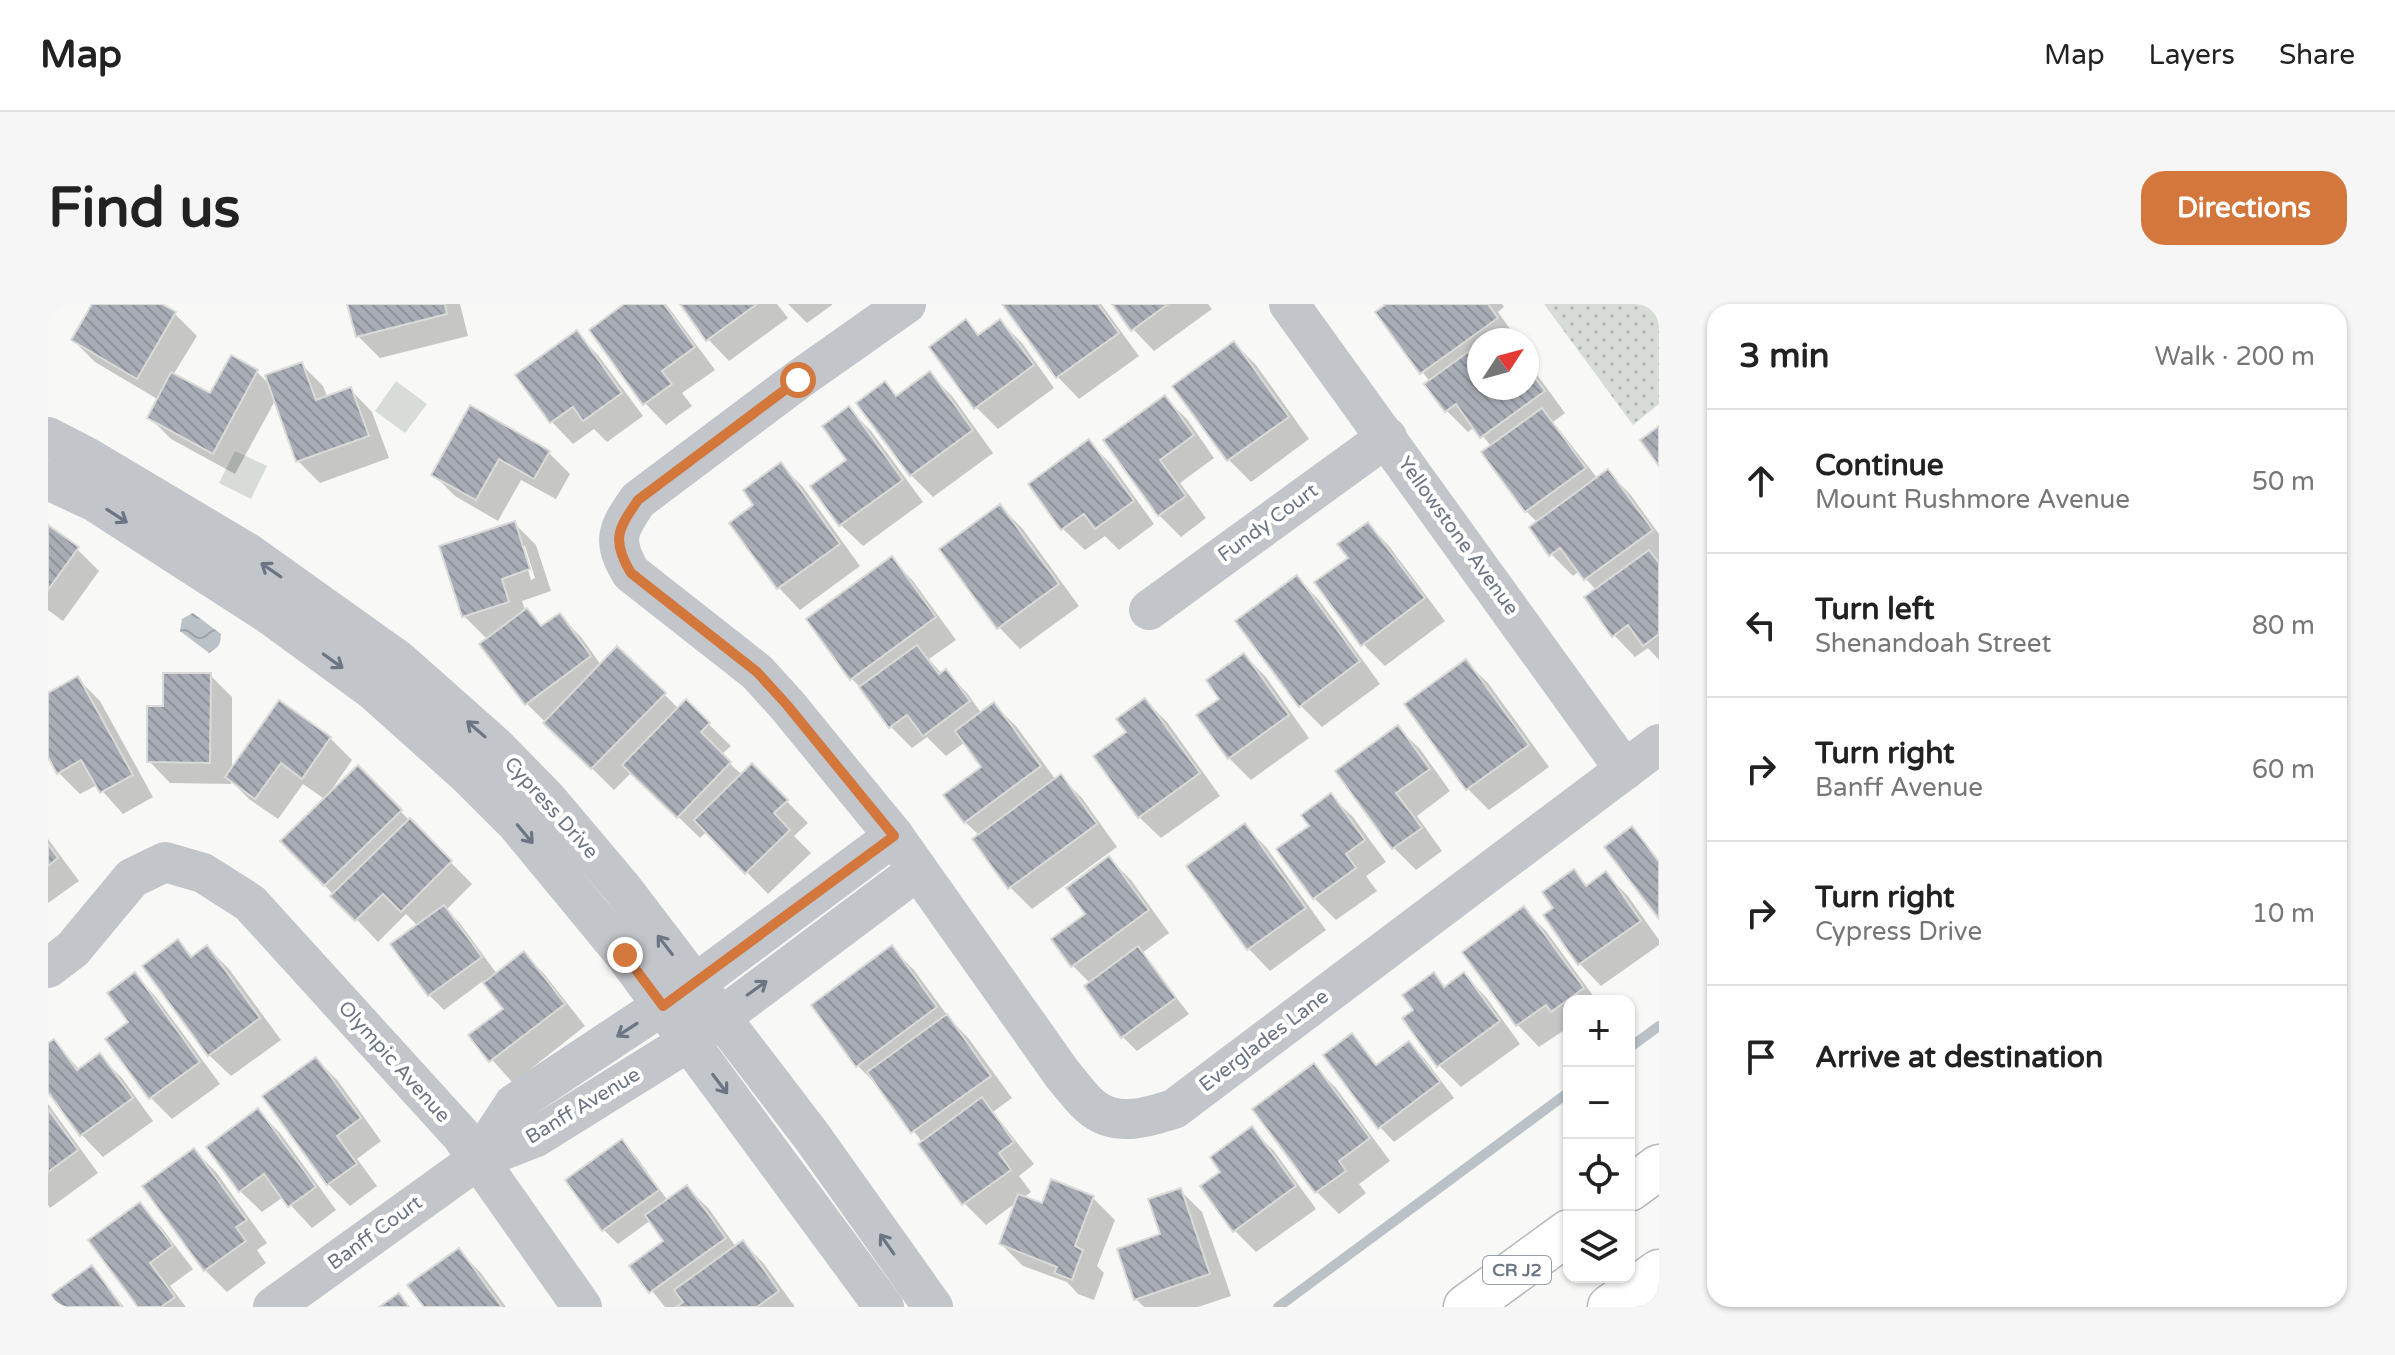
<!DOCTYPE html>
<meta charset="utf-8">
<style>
:root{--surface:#fff;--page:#f6f6f6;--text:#222;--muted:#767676;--line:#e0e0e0;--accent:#d3773c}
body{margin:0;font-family:"Varela Round",sans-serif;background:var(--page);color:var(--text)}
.controls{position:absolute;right:24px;bottom:24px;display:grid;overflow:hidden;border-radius:16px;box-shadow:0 2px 6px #0004}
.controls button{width:72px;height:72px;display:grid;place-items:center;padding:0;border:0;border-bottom:2px solid var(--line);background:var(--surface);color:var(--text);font:40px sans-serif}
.compass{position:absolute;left:1419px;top:24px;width:72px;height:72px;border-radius:50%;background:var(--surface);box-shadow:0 2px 6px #0004;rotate:54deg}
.stop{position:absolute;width:24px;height:24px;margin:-18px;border:6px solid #d3773c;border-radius:50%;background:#fff}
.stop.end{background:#d3773c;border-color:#fff;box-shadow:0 2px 8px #0008}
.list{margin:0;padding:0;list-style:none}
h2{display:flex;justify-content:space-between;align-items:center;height:104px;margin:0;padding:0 32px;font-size:34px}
h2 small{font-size:26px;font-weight:400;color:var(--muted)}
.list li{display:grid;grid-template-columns:52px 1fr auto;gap:24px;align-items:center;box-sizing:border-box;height:144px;padding:0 32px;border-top:2px solid var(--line)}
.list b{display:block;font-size:30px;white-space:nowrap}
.list p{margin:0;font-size:26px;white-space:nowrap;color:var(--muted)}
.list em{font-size:26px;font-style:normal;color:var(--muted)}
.icon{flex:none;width:44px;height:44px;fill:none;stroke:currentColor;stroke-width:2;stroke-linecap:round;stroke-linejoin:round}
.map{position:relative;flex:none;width:1611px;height:1003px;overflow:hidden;border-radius:24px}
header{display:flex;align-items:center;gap:48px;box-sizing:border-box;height:112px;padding:0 40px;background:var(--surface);border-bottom:2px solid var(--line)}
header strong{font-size:38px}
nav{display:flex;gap:44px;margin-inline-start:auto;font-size:28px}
.intro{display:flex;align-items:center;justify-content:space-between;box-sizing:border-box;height:192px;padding:0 48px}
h1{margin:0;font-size:56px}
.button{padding:20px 36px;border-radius:24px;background:var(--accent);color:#fff;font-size:28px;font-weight:700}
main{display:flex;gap:48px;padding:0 48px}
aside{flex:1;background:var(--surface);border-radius:24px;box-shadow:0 2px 6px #0004}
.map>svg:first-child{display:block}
.grass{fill:url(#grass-dots)}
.garden{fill:#d7ddd6}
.water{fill:url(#water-waves)}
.shadow{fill:#0003;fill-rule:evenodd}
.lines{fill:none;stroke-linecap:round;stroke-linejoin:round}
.stream{stroke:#bac2c8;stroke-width:10}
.building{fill:url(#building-back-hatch);stroke:#dadad9;stroke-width:2}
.major-casing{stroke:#b4b7bb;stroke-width:47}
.minor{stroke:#c2c5c9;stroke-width:40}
.major{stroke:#fff;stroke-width:44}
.oneway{stroke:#6b7584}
.route{stroke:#d3773c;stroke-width:10}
.labels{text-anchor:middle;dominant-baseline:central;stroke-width:8;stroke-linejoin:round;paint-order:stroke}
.shield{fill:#fff;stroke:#979ea9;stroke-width:2}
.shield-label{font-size:18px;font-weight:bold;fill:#6b7584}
.street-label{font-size:20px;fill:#6b7584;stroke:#fff}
</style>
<header>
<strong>Map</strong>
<nav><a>Map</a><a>Layers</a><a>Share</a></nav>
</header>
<div class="intro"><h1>Find us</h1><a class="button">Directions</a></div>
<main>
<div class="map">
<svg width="1611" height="1003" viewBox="0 0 1611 1003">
<defs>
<pattern id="grass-dots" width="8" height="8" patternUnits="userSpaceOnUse" patternTransform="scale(2)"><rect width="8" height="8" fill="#d7ddd6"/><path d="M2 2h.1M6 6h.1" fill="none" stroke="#b2b8b3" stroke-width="1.8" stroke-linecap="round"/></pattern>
<pattern id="water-waves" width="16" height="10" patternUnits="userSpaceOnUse" patternTransform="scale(2)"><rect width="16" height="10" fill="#bac2c8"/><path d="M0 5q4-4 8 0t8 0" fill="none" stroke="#9ba2a8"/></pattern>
<pattern id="building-back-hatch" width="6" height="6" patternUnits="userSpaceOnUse" patternTransform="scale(2)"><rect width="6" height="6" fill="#a8adb5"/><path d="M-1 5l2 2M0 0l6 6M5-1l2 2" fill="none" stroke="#8d9199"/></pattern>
</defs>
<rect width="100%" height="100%" fill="#f8f8f6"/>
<polygon class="grass" points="1496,0 1611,0 1611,100 1585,121"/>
<g class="garden">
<polygon points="348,77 379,100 357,129 327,107"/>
<polygon points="187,147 219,162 203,195 171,179"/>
</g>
<path class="water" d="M145,309L173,330C172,343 171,342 161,349L132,327L134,315Z"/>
<g class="shadow">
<polygon points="46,0 110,0 127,10 149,32 125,71 163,92 209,68 223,82 254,61 275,82 280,94 303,86 324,108 341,154 272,179 250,157 228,95 187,170 123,135 101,113 111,96 47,58 25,36"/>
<polygon points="308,0 412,0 420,32 332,54 310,32"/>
<polygon points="580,0 618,0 667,66 634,89 644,102 618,121 597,99"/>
<polygon points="634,0 729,0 740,14 681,57 660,35"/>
<polygon points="740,0 784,0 784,1 759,19"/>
<polygon points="957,0 1053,0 1091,52 1031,95 1010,73"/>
<polygon points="1066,0 1160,0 1164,5 1106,47 1085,25"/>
<polygon points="1338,0 1454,0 1456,3 1450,8 1470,36 1431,36 1431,84 1479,84 1479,57 1517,109 1505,118 1550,175 1560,168 1582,190 1611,230 1611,356 1600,344 1587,353 1566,331 1548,286 1531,267 1525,272 1503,250 1490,219 1478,207 1436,149 1444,143 1427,123 1420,128 1398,106 1382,78 1330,8"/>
<polygon points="952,17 974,39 1006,84 950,125 928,103 918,18 932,32"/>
<polygon points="528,29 550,51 595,112 559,138 546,125 525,140 504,118 470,72"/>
<polygon points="1186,39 1208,61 1261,135 1203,178 1181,156 1127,82"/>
<polygon points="882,70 904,92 945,149 885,193 863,171 837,80 850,93"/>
<polygon points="1117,94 1139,115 1166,154 1132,179 1158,214 1133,233 1111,211 1057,137"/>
<polygon points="423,104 500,148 522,170 508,195 473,176 450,217 407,192 385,170"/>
<polygon points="801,105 823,127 875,198 815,242 793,221 801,156"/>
<polygon points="1041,138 1063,160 1106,220 1071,246 1057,232 1037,246 1015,225 983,180"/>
<polygon points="733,161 755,183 812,262 752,306 731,284 684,219 708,201"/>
<polygon points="952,202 974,224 1031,302 972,345 951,323"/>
<path d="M466,219L488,241L503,287L474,297L478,308L495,323L511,311L533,333L553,361L569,344L631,405L638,398L683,442L673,451L694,471L704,462L760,519L746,532L763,549L720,590L659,527L652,534L584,468L566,486L479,400L434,340L440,336L416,312ZM473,242H477L487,274L483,276Z"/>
<polygon points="1320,220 1341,242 1397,317 1337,362 1315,340 1303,254"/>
<polygon points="0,223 29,245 51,267 15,317 0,306"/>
<polygon points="844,255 865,277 908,336 881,355 894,370 898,367 919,389 934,410 946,401 968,422 1008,476 1013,473 1034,494 1069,543 984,605 962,583 932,532 917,518 936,463 917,438 898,452 879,433 864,444 843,423 818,389 803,374"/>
<polygon points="1249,274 1271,296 1332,380 1274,423 1252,401"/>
<polygon points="1196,351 1218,373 1261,434 1203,476 1181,454 1174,395"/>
<polygon points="1418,358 1440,379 1501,463 1441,506 1420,485"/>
<polygon points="162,371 184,393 184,467 282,434 304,456 280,491 310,464 424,580 398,606 411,618 449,670 476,649 497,671 537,722 465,779 423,732 457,705 435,677 396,706 381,691 370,622 358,610 330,638 235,537 278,496 255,480 230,515 201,495 183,477 183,480 122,479 101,457 117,404"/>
<polygon points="30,375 52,397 105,493 75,510 49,481 32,490 11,469 0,449 0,391"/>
<polygon points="1097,396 1119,418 1172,492 1113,534 1091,513 1081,429"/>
<polygon points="1350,424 1372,445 1402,487 1369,512 1394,547 1368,566 1346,544 1290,467"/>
<polygon points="1283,492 1305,513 1338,558 1318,572 1329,587 1288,616 1266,594 1263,522"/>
<polygon points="1196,521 1218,543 1278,626 1222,667 1201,645 1140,562"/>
<polygon points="0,535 31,577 0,599"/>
<polygon points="1061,554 1083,576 1121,629 1094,649 1141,710 1089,747 1075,733 1042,679 1025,662 1006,636 1040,611"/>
<polygon points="1526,568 1540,582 1558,570 1580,592 1611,636 1611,641 1553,682 1532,660 1498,612 1508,604"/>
<polygon points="1476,605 1498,627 1549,697 1521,697 1521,723 1491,743 1470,721 1417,648"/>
<polygon points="130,638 145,653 159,643 181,665 233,736 183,772 161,751"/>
<polygon points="844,644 866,666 902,715 921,735 964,794 945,808 986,860 971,872 983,888 975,894 995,902 1045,894 1067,916 1049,962 1056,969 1046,996 1030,990 1019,978 975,962 953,940 969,898 938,921 916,899 875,839 831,783 809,761"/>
<polygon points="87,671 108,693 172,780 124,815 102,793 83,719"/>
<polygon points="1385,671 1398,684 1416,671 1438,693 1472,740 1413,783 1391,761 1367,706"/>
<polygon points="1304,732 1330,762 1361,739 1376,754 1406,794 1346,838 1332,823"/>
<polygon points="5,737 32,766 52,752 74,774 105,817 55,853 34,831 0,785 0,741"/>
<polygon points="268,755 290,777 333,837 309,855 329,882 302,902 280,880"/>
<polygon points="1266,762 1288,784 1342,857 1311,880 1318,889 1291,910 1269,888 1207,805"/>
<polygon points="0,800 50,869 2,904 0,901"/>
<polygon points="210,807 232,829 288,906 264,924 235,893 214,908 192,887"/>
<polygon points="1204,825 1226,847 1268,905 1208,948 1187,927 1175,868"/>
<polygon points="573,838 588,852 620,897 639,883 661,905 688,943 695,938 716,960 747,1003 617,1003 584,962 618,937 603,916 570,940 556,926"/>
<polygon points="146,846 168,868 219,939 209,946 218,959 179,988 157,966 96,882"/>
<polygon points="1133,887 1154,908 1183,992 1150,1003 1096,1003 1088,995"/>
<polygon points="92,901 113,923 145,965 122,982 138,1003 92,1003"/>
<polygon points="410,946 432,968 458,1003 378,1003"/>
<polygon points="44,964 76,1003 0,1003 0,995"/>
</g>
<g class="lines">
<g class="stream">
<polyline points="1581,744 1611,722"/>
<polyline points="1230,1003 1521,788"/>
</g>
</g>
<g class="building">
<polygon points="44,0 114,0 128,8 89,75 23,36"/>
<polygon points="299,0 397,0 399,10 308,33"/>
<polygon points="576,0 616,0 647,43 614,67 624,80 595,101 541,26"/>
<polygon points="632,0 709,0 658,37"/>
<polygon points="954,0 1050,0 1071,29 1008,74"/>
<polygon points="1064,0 1120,0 1083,27"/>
<polygon points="1338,0 1440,0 1450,14 1372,70 1327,8"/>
<polygon points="918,15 930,31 952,15 986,61 926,105 881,43"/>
<polygon points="1452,25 1460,36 1436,36"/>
<polygon points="529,26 574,89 535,117 525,103 502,119 467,71"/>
<polygon points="1186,37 1241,113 1179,157 1124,82"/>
<polygon points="1431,40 1431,84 1479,84 1479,63 1497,87 1432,134 1408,100 1397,108 1376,80"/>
<polygon points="183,51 210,66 165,150 99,114 123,68 162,89"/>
<polygon points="254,58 268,96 303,83 321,132 248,158 217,71"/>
<polygon points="882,67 925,126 862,172 808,99 837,77 848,92"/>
<polygon points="1117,91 1146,131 1112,156 1138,192 1110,212 1055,136"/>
<polygon points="422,101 502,147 486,175 451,155 428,196 383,171"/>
<polygon points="801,102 855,176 791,222 762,182 798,156 774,122"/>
<polygon points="1494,104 1538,164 1477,208 1433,148"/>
<polygon points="1611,122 1611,162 1592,136"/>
<polygon points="1041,135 1086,197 1047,225 1036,210 1013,226 980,180"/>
<polygon points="733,158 792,240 729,285 681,219 705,201 695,186"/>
<polygon points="1560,165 1605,226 1536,276 1512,244 1501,252 1481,223"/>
<polygon points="952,200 1011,280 949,325 891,245"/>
<polygon points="467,217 482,265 454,275 461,298 414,313 391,242"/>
<polygon points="1320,218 1377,294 1313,342 1266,278 1300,254 1289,240"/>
<polygon points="0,221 31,243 0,286"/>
<polygon points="1601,246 1611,259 1611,330 1595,342 1580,321 1564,333 1536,293"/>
<polygon points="844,252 888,313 802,376 758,315"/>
<polygon points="1249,271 1312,357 1251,403 1187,317"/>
<polygon points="479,304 493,322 512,309 543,352 477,401 431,340"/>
<polygon points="869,341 891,370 898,365 922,397 875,432 859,411 841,424 811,383"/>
<polygon points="569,342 618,389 543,465 495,419"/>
<polygon points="1196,349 1241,411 1180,455 1148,411 1171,395 1158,376"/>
<polygon points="1418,355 1481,441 1418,486 1356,400"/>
<polygon points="115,369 163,369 162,459 99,458 99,402 115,402"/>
<polygon points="30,372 85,471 52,489 33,456 9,470 0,453 0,389"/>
<polygon points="1097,394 1152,469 1090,514 1045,452 1078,428 1068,415"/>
<polygon points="638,395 662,419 653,428 683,458 629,514 574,461"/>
<polygon points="231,396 283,433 254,475 233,459 207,495 177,473"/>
<polygon points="946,398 993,462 916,519 895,491 933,463 907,427"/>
<polygon points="1350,421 1382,465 1348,489 1374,524 1344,545 1287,467"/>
<polygon points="704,459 740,496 726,509 742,526 697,570 646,516"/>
<polygon points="310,461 354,506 276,582 232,537"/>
<polygon points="1013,470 1049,520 960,585 924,535"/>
<polygon points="1283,489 1317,536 1298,550 1308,564 1265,595 1228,545 1261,522 1253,511"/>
<polygon points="362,514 404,557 353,608 335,590 307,617 282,592"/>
<polygon points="1197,519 1258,604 1199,646 1138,562"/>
<polygon points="1584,522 1611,558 1611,615 1556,543"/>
<polygon points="0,540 10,554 0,562"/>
<polygon points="1061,552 1101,606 1023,663 1003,635 1037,610 1018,584"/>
<polygon points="1526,565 1538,582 1558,567 1593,617 1530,661 1495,611 1505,604 1494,588"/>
<polygon points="396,601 434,653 380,692 342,640"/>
<polygon points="1476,602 1536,684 1503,708 1498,701 1468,722 1414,648"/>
<polygon points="130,635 143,653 159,641 212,714 160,752 94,662"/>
<polygon points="844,641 889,703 808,763 763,701"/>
<polygon points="1090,642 1128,694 1073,734 1036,682"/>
<polygon points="476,647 517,700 441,758 420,731 455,705 435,679"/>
<polygon points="87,668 152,758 101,795 57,735 80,718 59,689"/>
<polygon points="1386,668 1396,683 1416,668 1452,717 1389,763 1354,714 1365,706 1354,691"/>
<polygon points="899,710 943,772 863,829 819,768"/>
<polygon points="1304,729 1328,761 1361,737 1392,778 1330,825 1275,751"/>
<polygon points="6,735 29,766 52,749 85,794 32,832 0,788 0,739"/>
<polygon points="268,753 313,814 289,832 309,860 279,881 214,792"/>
<polygon points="1266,759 1322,834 1291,857 1298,867 1267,889 1204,805"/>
<polygon points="934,793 966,838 951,849 963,866 914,901 870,840"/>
<polygon points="210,804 268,883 240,903 216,870 191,888 158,843"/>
<polygon points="0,805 30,846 0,868"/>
<polygon points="1204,822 1248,882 1185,928 1152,882 1172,868 1162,853"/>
<polygon points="574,835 611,886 554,927 517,876"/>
<polygon points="146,844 199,916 188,923 198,937 156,967 94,882"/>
<polygon points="1003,875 1046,892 1027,942 1035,946 1024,976 1006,969 1009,963 951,940 970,890 994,899"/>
<polygon points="639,881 678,934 601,989 581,962 615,937 597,911"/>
<polygon points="1133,884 1162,970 1086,996 1069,945 1112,930 1100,895"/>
<polygon points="92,898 125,942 102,959 127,993 113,1003 90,1003 40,936"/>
<polygon points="695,936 731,987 709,1003 628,1003 635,998 626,986"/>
<polygon points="411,944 454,1003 376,1003 359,981"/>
<polygon points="44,961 74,1003 0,1003 0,993"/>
<polygon points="351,989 361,1003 331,1003"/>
</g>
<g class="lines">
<defs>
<g id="major">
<polyline points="1581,885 1611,863"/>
<polyline points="1418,1003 1521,928"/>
<polyline points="1562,1003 1611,968"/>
</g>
</defs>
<use href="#major" class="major-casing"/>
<g class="minor">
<path d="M858,0L750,76L590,196C570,225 563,236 583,269L709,368L739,401L846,532L1015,771C1025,782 1034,797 1046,805C1070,823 1101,813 1126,805L1611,440"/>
<polyline points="1241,0 1577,466"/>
<polyline points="0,133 37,152 200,249 350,356 448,443 498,494 574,584 765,834 885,1003"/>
<polyline points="0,176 47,198 221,310 325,386 421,472 468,519 577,651 836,1003"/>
<polyline points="1101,306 1339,133"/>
<polyline points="0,664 25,645 84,574 117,558 155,569 202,599 413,831 534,1003"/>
<polyline points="429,856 466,800 647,680 846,532"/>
<polyline points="225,1003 429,856 488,833 640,738 870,566"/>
</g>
<use href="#major" class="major"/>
</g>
<defs><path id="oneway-shaft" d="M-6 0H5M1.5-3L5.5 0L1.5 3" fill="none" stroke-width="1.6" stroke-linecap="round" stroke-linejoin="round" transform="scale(2)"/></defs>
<g class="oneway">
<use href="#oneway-shaft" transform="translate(69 212) rotate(33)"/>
<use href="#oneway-shaft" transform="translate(223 266) rotate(-145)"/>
<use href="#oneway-shaft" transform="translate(285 357) rotate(36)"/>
<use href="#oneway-shaft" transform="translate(428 425) rotate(-139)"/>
<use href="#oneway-shaft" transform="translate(477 530) rotate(50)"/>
<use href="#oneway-shaft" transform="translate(617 641) rotate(-128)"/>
<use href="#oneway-shaft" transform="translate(709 684) rotate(-36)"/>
<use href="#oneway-shaft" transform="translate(579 726) rotate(147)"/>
<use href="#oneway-shaft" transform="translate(672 780) rotate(53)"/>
<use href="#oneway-shaft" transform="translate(839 940) rotate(-125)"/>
</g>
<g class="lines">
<path class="route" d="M577,651L615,702L846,532L739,401L709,368L583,269C563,236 570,225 590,196L750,76"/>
</g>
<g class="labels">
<rect class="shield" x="1435" y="952" width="68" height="28" rx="6"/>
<g class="shield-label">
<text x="1469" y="966">CR J2</text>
</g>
<g class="street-label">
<text transform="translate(1220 219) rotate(-36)">Fundy Court</text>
<text transform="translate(1410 232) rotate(54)">Yellowstone Avenue</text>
<text transform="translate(503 504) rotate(48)">Cypress Drive</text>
<text transform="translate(1216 737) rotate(-37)">Everglades Lane</text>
<text transform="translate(346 758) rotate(48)">Olympic Avenue</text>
<text transform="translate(535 802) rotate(-31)">Banff Avenue</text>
<text transform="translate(327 929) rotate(-36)">Banff Court</text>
</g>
</g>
</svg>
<div class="controls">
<button>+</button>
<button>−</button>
<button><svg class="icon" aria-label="locate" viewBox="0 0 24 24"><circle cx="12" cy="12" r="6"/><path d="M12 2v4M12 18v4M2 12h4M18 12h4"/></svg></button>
<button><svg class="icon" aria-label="layers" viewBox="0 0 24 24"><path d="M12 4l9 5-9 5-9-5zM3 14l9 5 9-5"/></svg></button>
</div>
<svg class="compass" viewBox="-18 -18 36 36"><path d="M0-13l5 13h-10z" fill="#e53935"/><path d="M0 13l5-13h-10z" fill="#767676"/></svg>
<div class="stop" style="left:750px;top:76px"></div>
<div class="stop end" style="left:577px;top:651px"></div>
</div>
<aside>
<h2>3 min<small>Walk · 200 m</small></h2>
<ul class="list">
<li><svg class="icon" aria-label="ahead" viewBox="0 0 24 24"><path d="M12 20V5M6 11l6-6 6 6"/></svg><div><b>Continue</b><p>Mount Rushmore Avenue</p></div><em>50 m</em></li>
<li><svg class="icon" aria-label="left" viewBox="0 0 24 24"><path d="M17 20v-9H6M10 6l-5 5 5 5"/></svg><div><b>Turn left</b><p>Shenandoah Street</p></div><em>80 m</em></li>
<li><svg class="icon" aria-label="right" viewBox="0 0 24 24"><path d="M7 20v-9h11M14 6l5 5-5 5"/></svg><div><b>Turn right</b><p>Banff Avenue</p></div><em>60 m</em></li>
<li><svg class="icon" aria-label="right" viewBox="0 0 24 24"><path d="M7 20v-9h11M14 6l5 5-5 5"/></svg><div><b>Turn right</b><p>Cypress Drive</p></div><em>10 m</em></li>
<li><svg class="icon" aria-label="arrive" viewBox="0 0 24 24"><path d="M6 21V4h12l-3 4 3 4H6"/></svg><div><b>Arrive at destination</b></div></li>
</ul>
</aside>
</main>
